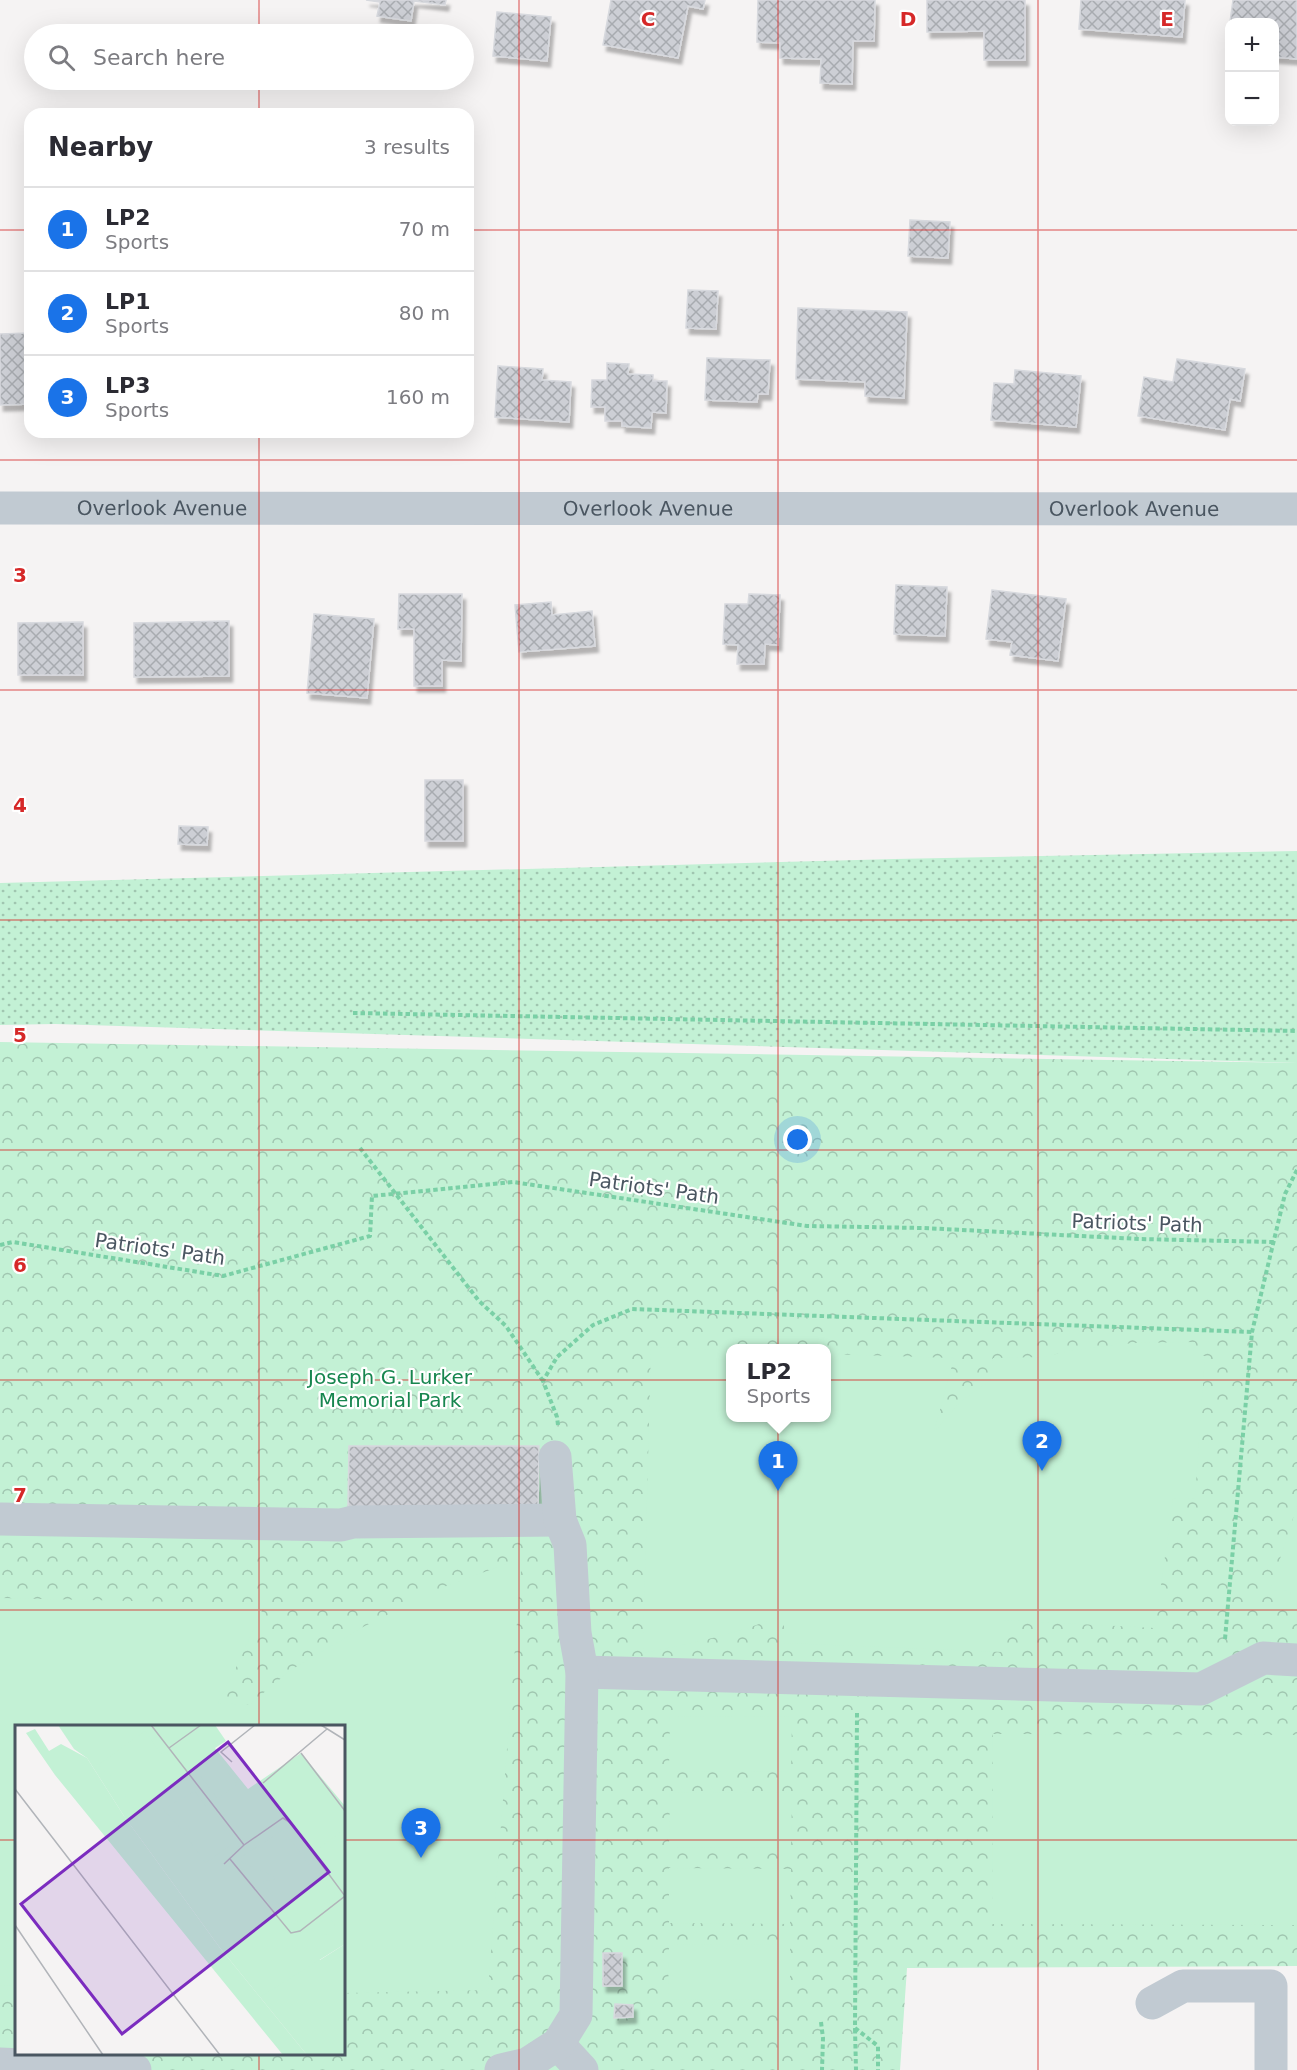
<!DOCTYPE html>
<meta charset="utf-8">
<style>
:root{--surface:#fff;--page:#f7f7f7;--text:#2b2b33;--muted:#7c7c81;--line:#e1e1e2;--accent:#1a73e8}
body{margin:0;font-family:"DejaVu Sans",sans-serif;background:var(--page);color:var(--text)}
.controls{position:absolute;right:18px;top:18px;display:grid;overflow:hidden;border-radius:12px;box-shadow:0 6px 24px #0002}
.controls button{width:54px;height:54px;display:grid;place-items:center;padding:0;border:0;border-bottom:2px solid var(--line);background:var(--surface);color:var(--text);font:30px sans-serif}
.you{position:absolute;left:798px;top:1140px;width:21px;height:21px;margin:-15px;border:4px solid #fff;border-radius:50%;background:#1a73e8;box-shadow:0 0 0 9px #1a73e833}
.badge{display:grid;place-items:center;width:39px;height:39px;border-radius:50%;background:var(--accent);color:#fff;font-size:20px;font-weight:700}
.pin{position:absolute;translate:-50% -50px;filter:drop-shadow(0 2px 3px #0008)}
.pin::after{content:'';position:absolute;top:32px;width:21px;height:18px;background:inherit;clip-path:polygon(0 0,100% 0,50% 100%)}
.popup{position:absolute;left:726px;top:1344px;width:105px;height:78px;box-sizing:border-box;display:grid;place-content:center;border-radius:12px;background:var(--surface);filter:drop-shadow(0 2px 4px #0005);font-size:20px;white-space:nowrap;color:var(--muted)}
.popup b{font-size:22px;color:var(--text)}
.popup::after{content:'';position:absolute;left:50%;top:100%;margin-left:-12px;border:12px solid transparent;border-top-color:var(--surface)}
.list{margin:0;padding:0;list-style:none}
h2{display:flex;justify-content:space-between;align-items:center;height:78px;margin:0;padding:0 24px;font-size:26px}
h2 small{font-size:20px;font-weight:400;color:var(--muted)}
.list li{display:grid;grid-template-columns:39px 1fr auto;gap:18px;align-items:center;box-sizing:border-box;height:84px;padding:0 24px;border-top:2px solid var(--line)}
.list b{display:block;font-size:22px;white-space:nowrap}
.list p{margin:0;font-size:20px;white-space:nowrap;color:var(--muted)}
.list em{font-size:20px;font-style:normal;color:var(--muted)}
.icon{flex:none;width:33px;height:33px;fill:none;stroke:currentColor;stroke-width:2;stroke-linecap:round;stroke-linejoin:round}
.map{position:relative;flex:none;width:1297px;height:2070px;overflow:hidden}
.search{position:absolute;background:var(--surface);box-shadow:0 6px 24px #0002;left:24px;top:24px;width:450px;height:66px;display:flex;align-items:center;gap:15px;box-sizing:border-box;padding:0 21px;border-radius:33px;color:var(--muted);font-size:22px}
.panel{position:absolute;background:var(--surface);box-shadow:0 6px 24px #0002;left:24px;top:108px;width:450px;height:330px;border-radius:18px}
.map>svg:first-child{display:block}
.grass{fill:url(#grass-dots)}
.park{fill:url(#park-crowns);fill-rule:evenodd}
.garden{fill:#c3f1d5}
.building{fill:url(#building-cross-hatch);stroke:#d7d9de;stroke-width:1.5;filter:url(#shadow)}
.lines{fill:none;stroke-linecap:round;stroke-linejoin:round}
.path{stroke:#7ad0a6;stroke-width:4;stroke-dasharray:4.5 3;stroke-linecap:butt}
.minor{stroke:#c1cad2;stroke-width:33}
.grid{fill:none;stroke:#d62828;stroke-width:1.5;stroke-opacity:0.55}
.labels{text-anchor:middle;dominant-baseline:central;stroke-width:4.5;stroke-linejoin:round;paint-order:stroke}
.street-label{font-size:20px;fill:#4a5661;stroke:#fff}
.park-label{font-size:20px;fill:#17864f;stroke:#fff}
.inset-road{fill:none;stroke:#b1b4b9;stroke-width:1.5}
.view{fill:#7b2cbf;fill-opacity:0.15;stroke:#7b2cbf;stroke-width:3}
.inset-edge{fill:none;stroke:#4a5661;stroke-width:3}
.grid-label{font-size:20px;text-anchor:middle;font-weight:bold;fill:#d62828;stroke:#fff;stroke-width:4.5;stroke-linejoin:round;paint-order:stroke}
</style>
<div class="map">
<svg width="1297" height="2070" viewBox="0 0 1297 2070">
<defs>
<pattern id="grass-dots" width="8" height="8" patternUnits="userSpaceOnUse" patternTransform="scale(1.5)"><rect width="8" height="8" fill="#c3f1d5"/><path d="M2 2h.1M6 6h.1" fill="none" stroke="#a0c6b0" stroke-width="1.8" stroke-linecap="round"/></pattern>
<pattern id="park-crowns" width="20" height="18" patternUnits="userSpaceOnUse" patternTransform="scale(1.5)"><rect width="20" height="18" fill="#c3f1d5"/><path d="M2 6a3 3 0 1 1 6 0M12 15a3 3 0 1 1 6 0" fill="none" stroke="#a0c6b0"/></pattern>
<pattern id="building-cross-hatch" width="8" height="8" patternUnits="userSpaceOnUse" patternTransform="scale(1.5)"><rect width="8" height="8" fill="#cdcfd5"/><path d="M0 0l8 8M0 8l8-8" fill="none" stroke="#a8abb0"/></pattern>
<filter id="shadow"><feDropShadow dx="3.5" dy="6" stdDeviation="1.5" flood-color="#0004"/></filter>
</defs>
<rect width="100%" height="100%" fill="#f5f3f3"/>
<polygon class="grass" points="1297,851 1297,1063 55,1024 0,1025 0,883 895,859"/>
<path class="park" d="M0,1042L1297,1063V1966L907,1968L900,2070H0ZM730,1348H826V1418H730ZM16,1726H344V2054H16Z"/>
<g class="garden">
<path d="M1195,1342L1193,1356H1205L1195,1498L1173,1499L1155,1628L1003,1620V1652L784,1643V1614C739,1634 691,1643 643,1653L651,1347L730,1350V1418H826V1354L954,1358L934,1432L961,1401L990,1381L993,1358L1043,1357L1073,1350L1133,1343Z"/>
<polygon points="1297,1506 1297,1620 1288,1619 1291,1591 1270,1590"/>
<polygon points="522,1558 488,1990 344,1993 344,1726 16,1726 16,1986 0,1985 0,1598 265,1604 234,1672 218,1703 249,1705 291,1670 363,1627 441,1588"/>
<polygon points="670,1716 792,1717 791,1772 669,1771"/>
<polygon points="993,1734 1297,1735 1297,1925 992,1924"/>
<polygon points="670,1792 792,1793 791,1848 669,1847"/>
<polygon points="669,1868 791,1869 790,1924 669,1923"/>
<polygon points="669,1944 790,1945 790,2000 668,1999"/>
</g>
<g class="building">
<polygon points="366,0 446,0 445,5 414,1 411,21 377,16 380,2"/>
<polygon points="611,0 705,0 703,9 688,6 678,58 603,45"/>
<polygon points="758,0 875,0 874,41 853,41 852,84 820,83 821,59 780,58 780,43 757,42"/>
<polygon points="927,0 1025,0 1025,60 984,60 984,31 927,32"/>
<polygon points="1081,0 1185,0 1182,37 1079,29"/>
<polygon points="1233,0 1297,0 1297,59 1274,57 1274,22 1230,22"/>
<polygon points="497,12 551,17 547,61 493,56"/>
<polygon points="910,220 950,222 948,258 908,256"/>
<polygon points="688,290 718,291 716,329 686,328"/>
<polygon points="798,308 907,312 904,398 865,396 865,382 796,379"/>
<polygon points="30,333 30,404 0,405 0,334"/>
<polygon points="707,358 770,360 768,394 758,394 757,402 705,400"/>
<polygon points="1177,359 1245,369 1240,401 1230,399 1225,430 1138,416 1144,377 1173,382"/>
<polygon points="607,363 629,364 628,374 653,375 653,381 667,381 666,413 652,412 651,428 622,426 622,421 605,421 605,407 591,407 592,380 607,380"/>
<polygon points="498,366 543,369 542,380 571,382 569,422 495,417"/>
<polygon points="1015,370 1081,376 1076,427 991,420 994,383 1014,384"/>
<polygon points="896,585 947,587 945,636 894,634"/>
<polygon points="992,590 1066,599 1058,661 1010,655 1012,642 986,639"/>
<polygon points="399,594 462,594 461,661 442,660 442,686 414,686 414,629 398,629"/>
<polygon points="749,594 780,595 778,645 765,644 764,664 737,664 738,645 723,644 725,604 748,604"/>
<polygon points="551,602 552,615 592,611 595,646 519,652 515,605"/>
<polygon points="314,614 374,619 367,698 307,693"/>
<polygon points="229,621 229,676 134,677 134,623"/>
<polygon points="83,622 83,675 18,675 18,623"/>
<rect x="425" y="780" width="38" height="61"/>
<polygon points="179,826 208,827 207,845 178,844"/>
<polygon points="349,1446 539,1446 538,1508 348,1507"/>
<rect x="603" y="1953" width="19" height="33"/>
<polygon points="615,2004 633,2005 633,2017 614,2018"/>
</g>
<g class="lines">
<g class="path">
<polyline points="353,1013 1297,1031"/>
<polyline points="360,1148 479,1301 506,1326 543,1381"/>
<polyline points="0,1245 13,1242 223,1276 370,1236 372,1196 513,1182 807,1226 923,1228 1140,1239 1274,1242"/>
<polyline points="558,1425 557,1417 543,1381 557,1357 593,1325 632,1309 1252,1332"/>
<polyline points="1225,1639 1252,1332 1285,1194 1297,1170"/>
<polyline points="857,1713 855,2028 878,2046 878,2070"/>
<polyline points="821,2022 823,2038 822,2070"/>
<polyline points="855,2029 856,2070"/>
</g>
<g class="minor">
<path id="s1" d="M0,508L1297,509"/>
<polyline points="0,1519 341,1525 353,1522 560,1520"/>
<polyline points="582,1672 1201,1689 1263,1658 1297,1660"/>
<polyline points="1152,2003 1183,1986 1271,1986 1271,2070"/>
<polyline points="558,2044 582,2070"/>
<polyline points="0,2064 135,2070"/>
<polyline points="501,2070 527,2064 558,2044 576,2015 582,1672 575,1633 570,1545 560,1520 555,1457"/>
</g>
</g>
<path class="grid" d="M259,0V34M519,0V2070M778,0V2070M1038,0V2070M259,80V114M0,230H30M468,230H1297M259,432V1726M0,460H1297M0,690H1297M0,920H1297M0,1150H1297M0,1380H1297M0,1610H1297M0,1840H16M344,1840H1297M259,2054V2070"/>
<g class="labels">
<g class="street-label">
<text stroke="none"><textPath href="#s1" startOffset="162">Overlook Avenue</textPath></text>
<text stroke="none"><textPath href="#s1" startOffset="648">Overlook Avenue</textPath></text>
<text stroke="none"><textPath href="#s1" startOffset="1134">Overlook Avenue</textPath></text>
<text transform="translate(654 1188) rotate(8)">Patriots' Path</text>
<text transform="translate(1137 1223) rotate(2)">Patriots' Path</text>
<text transform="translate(160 1249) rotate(8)">Patriots' Path</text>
</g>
<g class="park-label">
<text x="390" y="1377">Joseph G. Lurker<tspan x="390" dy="23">Memorial Park</tspan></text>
</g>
</g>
<g transform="translate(15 1725)">
<rect width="330" height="330" fill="#f5f3f3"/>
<path d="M20,4L34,26L46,19L72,33L109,91L205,223L292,330H268L40,50L11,8Z" fill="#c3f1d5"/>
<path d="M118,90L305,235L330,219V330H292L205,223L109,91Z" fill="#c3f1d5"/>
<path d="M43,0H200L211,16L200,23L233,64L286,28L330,81V219L245,272L109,91L72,33L59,24Z" fill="#c3f1d5"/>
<path d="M130,6L146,29L151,26L168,53L119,84L102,57L83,40ZM196,26L222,59L203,74L177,40ZM180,66L191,82L194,79L210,102L208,104L222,115L191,138L168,107L175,104L165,103L148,84ZM330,104V165H329L300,126ZM268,105L312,163L320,168L319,173L278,199L247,157L260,154L258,151L222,135ZM304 202a8 8 0 1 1 16 0a8 8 0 1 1-16 0Z" fill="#c3f1d5"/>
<path class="inset-road" d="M136,0L229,120M306,0L330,15M154,23L186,0M286,28L330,86M217,37L206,27L240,0M248,58L312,4M0,64L205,330M209,139L229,120L268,93L276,98L330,171L285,206L276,208L215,134M0,200L88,330"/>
<path class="view" d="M213,17L314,147L107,309L6,179Z"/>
<rect width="330" height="330" class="inset-edge"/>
</g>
<g class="grid-label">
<text x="648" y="26">C</text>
<text x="908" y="26">D</text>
<text x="1167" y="26">E</text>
<text x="20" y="582">3</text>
<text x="20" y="812">4</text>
<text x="20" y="1042">5</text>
<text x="20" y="1272">6</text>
<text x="20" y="1502">7</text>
</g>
</svg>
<div class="controls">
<button>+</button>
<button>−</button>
</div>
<div class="you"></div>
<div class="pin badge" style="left:778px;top:1491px">1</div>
<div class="popup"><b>LP2</b>Sports</div>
<div class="pin badge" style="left:1042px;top:1471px">2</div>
<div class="pin badge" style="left:421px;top:1858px">3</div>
<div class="search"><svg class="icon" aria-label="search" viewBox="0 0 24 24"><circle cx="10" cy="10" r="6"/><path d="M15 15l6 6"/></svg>Search here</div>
<section class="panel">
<h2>Nearby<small>3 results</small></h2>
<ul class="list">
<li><span class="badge">1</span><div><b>LP2</b><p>Sports</p></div><em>70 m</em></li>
<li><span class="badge">2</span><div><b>LP1</b><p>Sports</p></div><em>80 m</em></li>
<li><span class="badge">3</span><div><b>LP3</b><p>Sports</p></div><em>160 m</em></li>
</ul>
</section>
</div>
